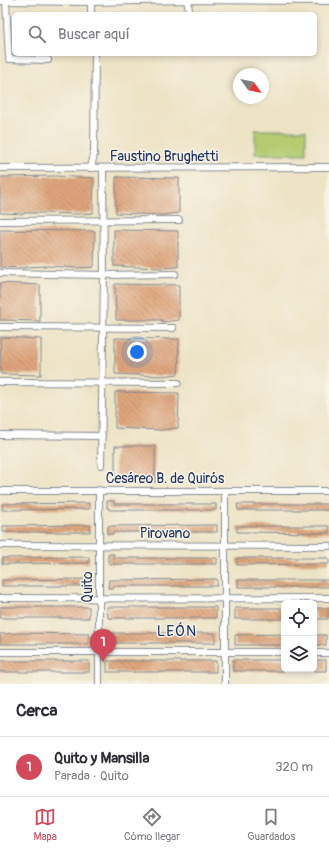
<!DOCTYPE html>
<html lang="es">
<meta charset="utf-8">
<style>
:root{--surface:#fff;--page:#f7f7f7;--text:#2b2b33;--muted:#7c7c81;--line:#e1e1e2;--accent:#d1495b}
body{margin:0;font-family:Pangolin,sans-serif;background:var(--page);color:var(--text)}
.controls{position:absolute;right:12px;bottom:12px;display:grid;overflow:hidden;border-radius:6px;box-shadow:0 2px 6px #0003}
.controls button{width:36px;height:36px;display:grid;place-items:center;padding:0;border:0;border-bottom:1px solid var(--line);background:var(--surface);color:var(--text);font:20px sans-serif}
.compass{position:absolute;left:233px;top:68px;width:36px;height:36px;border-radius:50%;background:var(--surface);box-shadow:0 2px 6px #0003;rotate:123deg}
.you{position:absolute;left:137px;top:352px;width:14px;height:14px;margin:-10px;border:3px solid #fff;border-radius:50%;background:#1a73e8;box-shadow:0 0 0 6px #1a73e833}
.badge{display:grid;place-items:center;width:26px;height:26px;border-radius:50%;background:var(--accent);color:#fff;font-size:13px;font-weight:700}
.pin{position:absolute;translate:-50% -33px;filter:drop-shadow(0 1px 2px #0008)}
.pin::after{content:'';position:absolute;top:21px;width:14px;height:12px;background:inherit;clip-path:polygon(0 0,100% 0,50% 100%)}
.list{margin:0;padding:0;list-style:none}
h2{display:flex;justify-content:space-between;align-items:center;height:52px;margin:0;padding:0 16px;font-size:17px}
h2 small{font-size:13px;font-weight:400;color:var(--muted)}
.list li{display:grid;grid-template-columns:26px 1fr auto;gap:12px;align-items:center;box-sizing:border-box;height:60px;padding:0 16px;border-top:1px solid var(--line)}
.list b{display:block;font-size:15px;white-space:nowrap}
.list p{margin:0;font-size:13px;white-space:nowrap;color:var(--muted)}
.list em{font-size:13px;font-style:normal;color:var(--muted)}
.icon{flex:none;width:22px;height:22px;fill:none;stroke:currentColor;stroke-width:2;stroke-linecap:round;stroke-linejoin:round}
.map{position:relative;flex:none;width:329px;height:684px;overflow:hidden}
.search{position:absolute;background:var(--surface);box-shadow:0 2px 6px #0003;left:12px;right:12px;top:12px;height:44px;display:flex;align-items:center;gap:10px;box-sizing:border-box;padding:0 14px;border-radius:6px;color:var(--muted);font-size:15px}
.sheet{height:112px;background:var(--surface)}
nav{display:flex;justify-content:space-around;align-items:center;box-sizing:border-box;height:56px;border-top:1px solid var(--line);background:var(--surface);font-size:11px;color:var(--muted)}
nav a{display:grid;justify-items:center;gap:2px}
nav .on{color:var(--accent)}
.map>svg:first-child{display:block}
.grass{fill:#b3cc71;stroke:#677e68}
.building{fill:url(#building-back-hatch)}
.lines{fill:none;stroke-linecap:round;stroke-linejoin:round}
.minor-casing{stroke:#848a92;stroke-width:8}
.minor{stroke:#fff;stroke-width:6}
.labels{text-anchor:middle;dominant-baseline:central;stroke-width:3;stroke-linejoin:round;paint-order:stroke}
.street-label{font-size:14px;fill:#1b2f5e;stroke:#f7f3e8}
.neighbourhood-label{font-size:15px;letter-spacing:1px;fill:#1b2f5e;stroke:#f7f3e8}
</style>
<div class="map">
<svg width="329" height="684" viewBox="0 0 329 684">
<defs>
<pattern id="building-back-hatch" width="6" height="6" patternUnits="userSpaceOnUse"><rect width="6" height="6" fill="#dfa67d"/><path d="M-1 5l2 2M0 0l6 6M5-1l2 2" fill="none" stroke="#b4886a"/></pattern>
</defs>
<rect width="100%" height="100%" fill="#f7f3e8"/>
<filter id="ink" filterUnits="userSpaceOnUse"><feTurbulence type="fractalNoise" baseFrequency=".025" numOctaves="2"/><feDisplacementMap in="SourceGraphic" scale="8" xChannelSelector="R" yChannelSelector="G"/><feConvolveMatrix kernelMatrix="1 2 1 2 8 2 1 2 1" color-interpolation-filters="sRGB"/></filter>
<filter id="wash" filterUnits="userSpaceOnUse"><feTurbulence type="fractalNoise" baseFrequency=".012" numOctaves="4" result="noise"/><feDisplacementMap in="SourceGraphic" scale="16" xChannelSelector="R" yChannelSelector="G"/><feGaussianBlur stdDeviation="0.9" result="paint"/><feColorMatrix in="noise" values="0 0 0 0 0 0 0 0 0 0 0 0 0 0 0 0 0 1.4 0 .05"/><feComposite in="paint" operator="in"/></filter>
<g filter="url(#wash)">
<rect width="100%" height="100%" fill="#ede4c6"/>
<rect class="grass" x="255" y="130" width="51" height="24"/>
<g id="blocks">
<g class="building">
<polygon points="55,176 94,178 93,213 77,214 46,213 24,213 24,214 0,213 0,177"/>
<polygon points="116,177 179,178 179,213 162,215 116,213"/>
<polygon points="0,230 95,231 94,267 77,268 47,266 25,267 25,268 0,267"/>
<polygon points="114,230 178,231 178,267 161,268 114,266"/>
<polygon points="0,283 40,285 40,321 0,320"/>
<polygon points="115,284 179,285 179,320 162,322 162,320 116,320"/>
<polygon points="0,337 41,339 41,375 1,374"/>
<polygon points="115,338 179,339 178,374 161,376 115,374"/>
<polygon points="115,392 179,393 178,428 161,430 115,428"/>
<rect x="115" y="446" width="40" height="36"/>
<polygon points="107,501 114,501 114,504 216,504 216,510 109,510 109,508 107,508"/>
<polygon points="89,503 89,509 2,510 2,504"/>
<polygon points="237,504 329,504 329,510 238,510"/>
<polygon points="90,525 90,532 3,532 3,526"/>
<polygon points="217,525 217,532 113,532 113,534 107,534 108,526"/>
<polygon points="237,526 329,526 329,533 237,532"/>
<polygon points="108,554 114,554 114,558 217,558 217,564 109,564 109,561 108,561"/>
<polygon points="89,557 89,563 2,564 2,558"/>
<polygon points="237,558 329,558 329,564 237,565"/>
<polygon points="90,579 90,586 2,586 2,580"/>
<polygon points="217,579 217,586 113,586 113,588 108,588 109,580"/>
<rect x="238" y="580" width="91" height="7"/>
<rect x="0" y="607" width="89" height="11"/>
<polygon points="107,607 216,607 216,618 108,618"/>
<rect x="235" y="608" width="49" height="11"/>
<polygon points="315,608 328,608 328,619 316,619"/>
<polygon points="21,633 89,634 88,644 0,644 0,634"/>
<polygon points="108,633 215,633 215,643 107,643"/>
<polygon points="284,634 284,645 235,645 235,635"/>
<rect x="315" y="635" width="11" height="10"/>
<rect x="233" y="660" width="51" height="11"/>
<rect x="314" y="660" width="12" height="11"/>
<rect x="0" y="661" width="89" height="11"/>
<rect x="107" y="661" width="109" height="11"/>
</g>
</g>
</g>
<g filter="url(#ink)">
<use href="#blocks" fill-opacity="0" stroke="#848a92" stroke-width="1"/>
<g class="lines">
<defs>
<g id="minor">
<polyline points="187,0 190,14"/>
<polyline points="0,1 91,2 187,0 329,1"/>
<polyline points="6,1 9,59 48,60"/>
<polyline points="91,14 91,2"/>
<polyline points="0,168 329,167"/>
<polyline points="91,168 94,154 95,54"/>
<polyline points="0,221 179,220"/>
<polyline points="0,273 104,275 175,274"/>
<polyline points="0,327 173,328"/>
<polyline points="0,382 178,383"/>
<polyline points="0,435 102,436"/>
<polyline points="101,465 104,275 103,168"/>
<polyline points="99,490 99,684"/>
<polyline points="0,491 329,491"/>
<polyline points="0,545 329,546"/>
<path d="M0,598C110,599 219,598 329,598"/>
<polyline points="0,652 284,652"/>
<polyline points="314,653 329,653"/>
<polyline points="225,684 225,491"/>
</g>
</defs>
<use href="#minor" class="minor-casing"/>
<use href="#minor" class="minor"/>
</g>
</g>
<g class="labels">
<g class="street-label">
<text x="164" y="156">Faustino Brughetti</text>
<text x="165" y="478">Cesáreo B. de Quirós</text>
<text x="165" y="533">Pirovano</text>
<text transform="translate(87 587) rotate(-90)">Quito</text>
</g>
<g class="neighbourhood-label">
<text x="177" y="631">LEÓN</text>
</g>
</g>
</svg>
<div class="controls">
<button><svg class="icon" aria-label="locate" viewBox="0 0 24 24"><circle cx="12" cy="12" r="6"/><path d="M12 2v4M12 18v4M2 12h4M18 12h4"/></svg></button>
<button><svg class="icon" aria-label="layers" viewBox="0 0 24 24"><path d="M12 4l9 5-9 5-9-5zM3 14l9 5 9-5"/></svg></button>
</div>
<svg class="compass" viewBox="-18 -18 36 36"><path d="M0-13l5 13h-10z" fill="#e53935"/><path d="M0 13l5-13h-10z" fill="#7c7c81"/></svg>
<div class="you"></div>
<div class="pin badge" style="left:103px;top:662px">1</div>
<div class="search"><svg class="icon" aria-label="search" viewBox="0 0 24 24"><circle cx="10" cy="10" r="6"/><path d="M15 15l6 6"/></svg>Buscar aquí</div>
</div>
<section class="sheet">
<h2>Cerca<small></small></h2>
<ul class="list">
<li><span class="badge">1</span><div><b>Quito y Mansilla</b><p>Parada · Quito</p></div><em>320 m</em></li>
</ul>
</section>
<nav>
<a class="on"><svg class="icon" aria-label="map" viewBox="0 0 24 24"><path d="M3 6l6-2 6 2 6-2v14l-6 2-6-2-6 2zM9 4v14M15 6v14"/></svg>Mapa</a>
<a><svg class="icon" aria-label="directions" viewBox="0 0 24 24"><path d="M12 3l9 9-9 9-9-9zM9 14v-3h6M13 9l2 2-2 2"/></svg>Cómo llegar</a>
<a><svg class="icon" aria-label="saved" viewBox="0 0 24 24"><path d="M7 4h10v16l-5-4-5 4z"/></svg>Guardados</a>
</nav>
